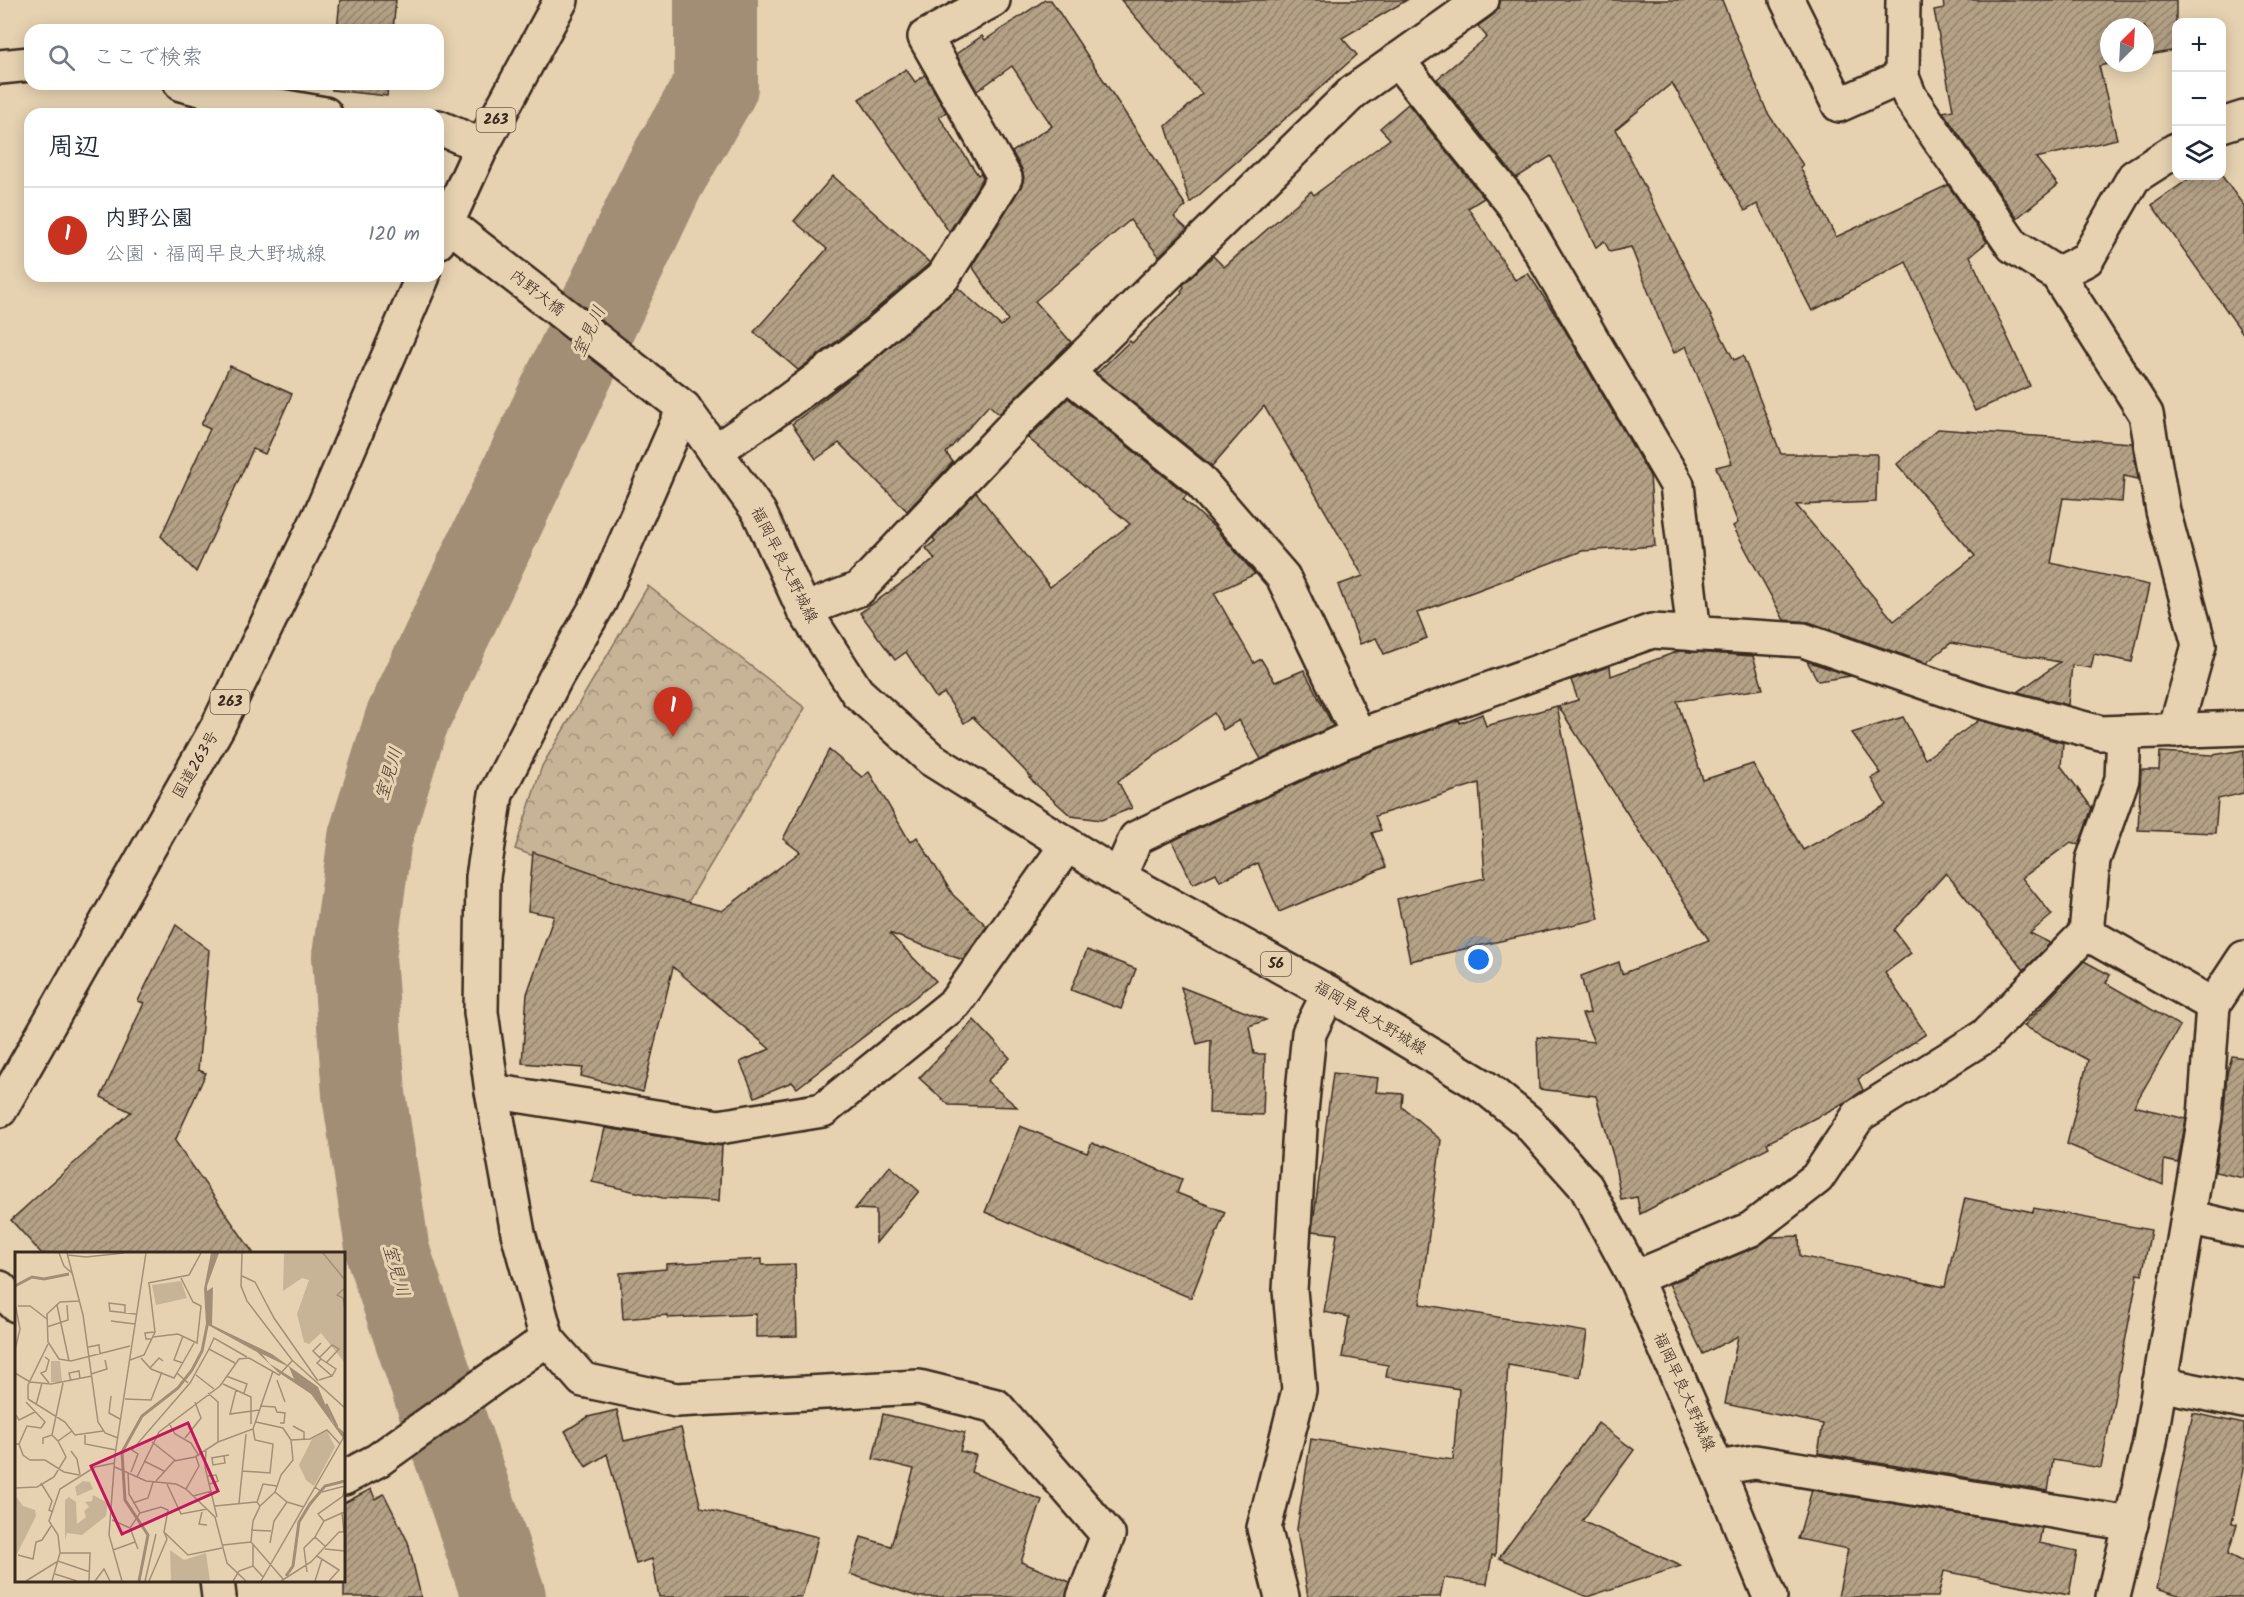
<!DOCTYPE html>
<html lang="ja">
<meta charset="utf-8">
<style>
:root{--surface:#fff;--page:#f2f2f3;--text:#1f2937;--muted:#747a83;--line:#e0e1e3;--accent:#c8321e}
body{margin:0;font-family:Kalam,"Klee One",sans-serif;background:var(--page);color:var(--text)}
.controls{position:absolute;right:18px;top:18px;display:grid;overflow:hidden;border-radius:12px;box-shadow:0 3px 15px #0003}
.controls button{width:54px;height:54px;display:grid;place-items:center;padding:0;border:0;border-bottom:2px solid var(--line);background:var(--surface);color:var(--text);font:30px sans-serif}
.compass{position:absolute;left:2100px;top:18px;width:54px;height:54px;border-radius:50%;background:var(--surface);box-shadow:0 3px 15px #0003;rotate:24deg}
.you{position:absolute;left:1479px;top:960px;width:21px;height:21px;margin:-15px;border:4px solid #fff;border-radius:50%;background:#1a73e8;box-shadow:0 0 0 9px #1a73e833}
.badge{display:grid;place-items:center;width:39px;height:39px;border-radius:50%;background:var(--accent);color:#fff;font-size:20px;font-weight:700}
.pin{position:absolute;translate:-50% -50px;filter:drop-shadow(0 2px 3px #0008)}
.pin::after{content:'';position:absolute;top:32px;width:21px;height:18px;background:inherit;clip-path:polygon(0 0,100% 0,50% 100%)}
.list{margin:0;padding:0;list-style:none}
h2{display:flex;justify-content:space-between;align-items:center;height:78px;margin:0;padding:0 24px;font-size:26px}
h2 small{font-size:20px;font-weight:400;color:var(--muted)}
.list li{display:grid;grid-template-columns:39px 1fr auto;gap:18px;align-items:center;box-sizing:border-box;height:96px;padding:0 24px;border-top:2px solid var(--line)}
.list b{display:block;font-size:22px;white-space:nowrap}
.list p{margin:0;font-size:20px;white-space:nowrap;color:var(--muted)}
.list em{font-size:20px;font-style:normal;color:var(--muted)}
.icon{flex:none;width:33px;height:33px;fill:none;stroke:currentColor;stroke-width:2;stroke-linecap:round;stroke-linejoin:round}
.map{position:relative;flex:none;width:2244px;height:1597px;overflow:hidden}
.search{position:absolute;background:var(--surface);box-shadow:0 3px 15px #0003;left:24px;top:24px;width:420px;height:66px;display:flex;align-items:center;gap:15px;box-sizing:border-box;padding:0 21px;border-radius:18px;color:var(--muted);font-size:22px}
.panel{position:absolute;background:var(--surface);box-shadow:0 3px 15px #0003;left:24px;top:108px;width:420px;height:174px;border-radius:18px}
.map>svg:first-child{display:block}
.park{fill:url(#park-crowns);stroke:#816f5a;stroke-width:1.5}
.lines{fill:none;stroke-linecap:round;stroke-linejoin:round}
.river{stroke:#a18e75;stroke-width:84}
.building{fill:url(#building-hatch);stroke:#3b2a1e;stroke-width:1.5}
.minor-casing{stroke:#3b2a1e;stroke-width:38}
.primary-casing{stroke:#3b2a1e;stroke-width:38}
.trunk-casing{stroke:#3b2a1e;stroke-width:38}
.minor{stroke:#e6d2b1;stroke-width:33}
.primary{stroke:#e6d2b1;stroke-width:33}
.trunk{stroke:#e6d2b1;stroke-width:33}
.labels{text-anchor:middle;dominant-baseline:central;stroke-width:6;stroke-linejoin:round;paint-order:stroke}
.shield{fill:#e6d2b1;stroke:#6e5c4a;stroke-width:1.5}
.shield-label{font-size:15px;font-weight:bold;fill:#3b2a1e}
.street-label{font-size:16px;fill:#3b2a1e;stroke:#e6d2b1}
.water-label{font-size:18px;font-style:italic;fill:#4f3e2f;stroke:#e6d2b1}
.inset-river{fill:none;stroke:#a18e75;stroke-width:3}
.inset-road{fill:none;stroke:#a28f76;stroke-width:1.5}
.view{fill:#c2185b;fill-opacity:0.15;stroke:#c2185b;stroke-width:3}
.inset-edge{fill:none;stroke:#3b2a1e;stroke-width:3}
</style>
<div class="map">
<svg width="2244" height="1597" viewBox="0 0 2244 1597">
<defs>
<pattern id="park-crowns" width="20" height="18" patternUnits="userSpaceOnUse" patternTransform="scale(1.5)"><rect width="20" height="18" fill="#c7b497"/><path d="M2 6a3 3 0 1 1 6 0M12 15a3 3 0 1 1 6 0" fill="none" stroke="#a3937b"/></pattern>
<pattern id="building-hatch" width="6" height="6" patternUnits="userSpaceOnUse" patternTransform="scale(1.5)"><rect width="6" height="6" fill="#b4a186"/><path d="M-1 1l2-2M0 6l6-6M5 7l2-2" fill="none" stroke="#94836d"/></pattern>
</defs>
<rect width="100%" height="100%" fill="#e6d2b1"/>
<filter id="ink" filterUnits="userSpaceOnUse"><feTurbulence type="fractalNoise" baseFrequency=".0167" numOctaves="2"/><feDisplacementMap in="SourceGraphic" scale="12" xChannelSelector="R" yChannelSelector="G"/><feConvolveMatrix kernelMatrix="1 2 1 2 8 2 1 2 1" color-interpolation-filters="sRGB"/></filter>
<g filter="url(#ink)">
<polygon class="park" points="648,586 805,708 682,912 515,849 542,766"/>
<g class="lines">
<polyline class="river" points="504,1597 388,1253 364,1094 354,957 370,838 406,722 663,178 716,86 716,0"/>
</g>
<g class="building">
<polygon points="340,0 396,0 393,30 337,30"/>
<polygon points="1045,0 1051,0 1186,206 1174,217 1187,229 1159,256 1130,220 1035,301 1071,342 999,414 989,405 946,453 953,462 907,511 839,443 816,459 792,424 873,361 958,288 1001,326 1008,320 972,266 1021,187 1024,178 1022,169 1012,152 1052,126 1012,66 977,91 956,54 982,36 985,40"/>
<polygon points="1121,0 1407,0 1342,38 1357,55 1190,203 1166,126 1202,94"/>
<polygon points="1500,0 1722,0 1767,112 1803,165 1800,167 1836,237 1948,185 1987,242 1970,256 2030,386 1975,411 1906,262 1812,311 1757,204 1745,211 1672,83 1616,129 1668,234 1734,360 1743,356 1781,454 1877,454 1876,502 1796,505 1894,621 1975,556 1897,464 1938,429 2132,443 2138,479 2124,476 2122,502 2063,498 2051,563 2149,585 2132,662 2094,654 2091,668 2072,665 2068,705 2018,692 2060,662 1951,643 1926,663 1809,622 1784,620 1733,526 1738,523 1716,467 1732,463 1686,346 1674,353 1664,332 1631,247 1610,252 1604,241 1596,247 1551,156 1516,178 1437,79 1487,37 1478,26 1493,15 1499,8"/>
<polygon points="1943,0 2176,0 2176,50 2145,56 2145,27 2109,27 2109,63 2113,63 2099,66 2117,139 2036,158 2058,185 2017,218 1943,112 1953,110 1934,10 1944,8"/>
<polygon points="906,69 915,82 925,75 946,112 939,117 978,175 981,173 983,178 949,232 859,99"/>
<polygon points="332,84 388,84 387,96 332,90"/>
<polygon points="1408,104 1484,198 1468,208 1515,280 1528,273 1562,325 1650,476 1655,546 1582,551 1417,613 1427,638 1384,654 1376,638 1360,644 1338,585 1363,576 1264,406 1212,466 1095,372 1098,372 1130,341 1132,343 1182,293 1181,291 1184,287 1183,285 1213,256 1224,267 1311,191 1314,195 1390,139 1380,128"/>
<polygon points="833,176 930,263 849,332 798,370 754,332 827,249 794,221"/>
<polygon points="2193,176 2222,176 2244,206 2244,335 2152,205"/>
<polygon points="230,366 292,394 265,454 253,449 196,572 161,536 210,429 201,425"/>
<polygon points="1068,398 1185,493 1187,495 1183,499 1214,527 1255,574 1214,593 1254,663 1261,659 1275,682 1304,670 1333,726 1261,759 1239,720 1223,730 1214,713 1118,781 1132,808 1101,820 1071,816 1029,778 1031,777 973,717 964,723 944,693 936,698 906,652 895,660 860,613 935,559 926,548 935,541 933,538 976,492 1050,587 1130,524 1028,438"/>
<polygon points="1679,651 1753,656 1763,689 1677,701 1703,780 1753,764 1803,850 1886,805 1871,778 1881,773 1852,733 1903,717 1925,759 1979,720 2063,743 2061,766 2092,808 2079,845 2071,842 2022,878 2052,915 2030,933 2050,943 2024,970 1946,873 1894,930 1911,953 1885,973 1926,1034 1858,1079 1863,1090 1846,1102 1767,1143 1769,1147 1640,1214 1637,1197 1621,1200 1614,1159 1596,1096 1539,1089 1537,1037 1594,1042 1582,1014 1590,1013 1581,976 1619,962 1622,974 1709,940 1558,706 1578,700 1571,680 1610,666 1611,676"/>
<polygon points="1807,661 1851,676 1818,681"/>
<polygon points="1557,706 1599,919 1410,961 1397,899 1485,878 1479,783 1375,816 1381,830 1372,833 1386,867 1279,912 1258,863 1220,881 1216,873 1193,884 1172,841 1349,759 1459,720 1460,723 1482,714 1486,726"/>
<polygon points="829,750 862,777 869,772 910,842 917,837 953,895 987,926 963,960 889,933 936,981 797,1088 792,1082 755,1097 740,1062 770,1049 673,967 643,1092 581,1076 583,1068 522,1063 527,994 554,916 528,911 533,852 649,892 722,911 800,852 783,839"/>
<polygon points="2244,750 2244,793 2218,799 2215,833 2138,830 2141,770 2159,770 2160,752 2213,755"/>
<polygon points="176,925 209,950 198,1070 206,1073 175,1141 254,1254 42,1254 11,1220 131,1112 101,1097 144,1003 138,1001"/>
<polygon points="1087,950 1136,969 1121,1009 1071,990"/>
<polygon points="2084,961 2110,975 2106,983 2180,1026 2134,1106 2186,1119 2178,1163 2164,1160 2163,1185 2067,1144 2088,1060 2024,1026"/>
<polygon points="1181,987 1266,1020 1249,1026 1254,1054 1265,1054 1263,1115 1209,1113 1211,1040 1197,1044"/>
<polygon points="974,1020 1010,1058 987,1081 1017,1107 949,1105 919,1078"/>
<polygon points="2232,1056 2244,1058 2244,1178 2215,1172 2223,1120 2227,1074"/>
<polygon points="1333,1073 1378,1078 1376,1092 1403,1094 1402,1107 1441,1140 1420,1304 1587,1332 1580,1377 1508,1365 1495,1556 1492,1555 1487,1584 1444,1578 1440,1597 1308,1597 1297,1529 1311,1439 1453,1460 1459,1389 1386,1377 1388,1365 1342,1357 1349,1317 1324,1312 1337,1234 1312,1231"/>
<polygon points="1020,1126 1087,1153 1092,1143 1182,1179 1177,1193 1225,1212 1191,1298 985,1212"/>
<polygon points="605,1128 722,1146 719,1201 663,1198 592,1182"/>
<polygon points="890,1166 919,1191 876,1243 876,1210 855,1209"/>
<polygon points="1965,1198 2033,1212 2034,1208 2151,1230 2142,1275 2138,1274 2101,1468 2053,1460 2048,1491 1818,1453 1823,1424 1725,1404 1738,1336 1703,1354 1669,1284 1758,1246 1771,1237 1799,1236 1800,1256 1945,1287"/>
<polygon points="762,1259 762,1265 795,1264 797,1336 756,1337 756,1314 668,1318 668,1315 623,1319 620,1273 666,1269 666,1264"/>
<polygon points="617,1410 624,1441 681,1428 701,1508 818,1537 802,1597 659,1597 652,1559 636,1564 607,1454 586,1467 565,1431 588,1417"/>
<polygon points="2193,1413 2244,1424 2244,1464 2232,1523 2237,1524 2228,1554 2244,1562 2244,1597 2184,1597 2157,1588"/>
<polygon points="883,1414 965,1433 960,1451 976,1455 971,1472 1042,1500 1021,1562 1070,1582 1066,1597 918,1597 850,1574 861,1537 891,1546 914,1469 873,1459"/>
<polygon points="1598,1423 1634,1450 1582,1521 1681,1566 1587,1597 1499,1558"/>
<polygon points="371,1489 375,1499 384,1494 408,1542 421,1597 344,1597 344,1503"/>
<polygon points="1812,1490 2042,1528 2039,1543 2077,1551 2069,1595 1944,1571 1938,1597 1838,1597 1848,1549 1798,1539"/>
</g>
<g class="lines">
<defs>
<g id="minor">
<polyline points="1787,0 1839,105 1902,77"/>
<polyline points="1903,0 1902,77 1910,97 2013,246 2057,274 2146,414 2163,511 2199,645 2175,731"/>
<polyline points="1397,60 1513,204 1677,485 1694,634"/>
<polyline points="0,67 30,64"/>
<polyline points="181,84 240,99 325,114"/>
<polyline points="2222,125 2244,118"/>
<polyline points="438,127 482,146"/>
<polyline points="2057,274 2087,259 2134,177 2176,150"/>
<polyline points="1067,373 1198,479 1283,577 1359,736"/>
<polyline points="684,408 600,601 556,677 496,794 483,877 481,1012 492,1091 518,1233 547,1339 583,1380 676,1400 919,1387 996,1406 1108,1535 1084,1597"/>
<polyline points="715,451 769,415 861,347 943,277 1005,178 925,37 993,0"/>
<polyline points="804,610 859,589 1017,422 1353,92 1482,0"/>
<polyline points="1119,877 1136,838 1190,812 1342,742 1652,631 1803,640 1979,701 2101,733 2244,728"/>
<polyline points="2086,933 2213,1005"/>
<polyline points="492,1091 719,1127 823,1110 955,1003 1067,845"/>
<polyline points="2188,1217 2244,1230"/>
<polyline points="1635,1278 1751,1229 1817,1178 1859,1115 1985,1036 2086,933 2093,860 2122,779 2124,732"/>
<polyline points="0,1288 16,1305"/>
<polyline points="2159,1384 2244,1401"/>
<polyline points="1717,1468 1755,1462 2131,1524"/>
<polyline points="344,1478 378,1460 547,1339"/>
<polyline points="217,1580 219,1597"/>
<polyline points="1282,1597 1264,1528 1299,1390 1290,1290 1301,1111 1309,1033 1329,993"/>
<polyline points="2113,1597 2149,1447 2188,1217 2205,1117 2213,1005 2244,958"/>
</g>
<polyline id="primary" points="447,223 684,408 759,512 804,610 857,692 931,759 1119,877 1329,993 1486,1088 1527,1121 1586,1187 1635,1278 1717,1468 1770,1597"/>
<g id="trunk">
<polyline points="438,242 482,146 561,0"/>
<polyline points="0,1110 218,726 321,513 423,276"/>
</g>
</defs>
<use href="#minor" class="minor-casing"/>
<use href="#primary" class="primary-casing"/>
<use href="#trunk" class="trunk-casing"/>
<use href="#minor" class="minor"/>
<use href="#primary" class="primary"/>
<use href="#trunk" class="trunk"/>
</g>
</g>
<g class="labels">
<g class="shield">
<rect x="476.5" y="108" width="39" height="24" rx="4.5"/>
<rect x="210.5" y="690" width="39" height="24" rx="4.5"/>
<rect x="1261" y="952" width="30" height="24" rx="4.5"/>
</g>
<g class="shield-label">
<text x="496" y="120">263</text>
<text x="230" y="702">263</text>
<text x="1276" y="964">56</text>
</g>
<g class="street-label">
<text transform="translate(537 293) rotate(38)">内野大橋</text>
<text transform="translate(784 565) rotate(63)">福岡早良大野城線</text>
<text transform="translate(196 765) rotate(-60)">国道263号</text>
<text transform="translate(1370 1018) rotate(31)">福岡早良大野城線</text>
<text transform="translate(1684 1392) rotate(66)">福岡早良大野城線</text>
</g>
<g class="water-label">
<text transform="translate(590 332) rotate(-65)">室見川</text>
<text transform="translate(390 774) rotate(-73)">室見川</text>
<text transform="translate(395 1271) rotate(74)">室見川</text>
</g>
</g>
<g transform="translate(15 1252)">
<rect width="330" height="330" fill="#e6d2b1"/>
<path d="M166,29L172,46L141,53L137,33Z" fill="#c7b497"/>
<path d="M269,1H330V111L306,81L294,92L289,90L282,62L294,28L287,26L268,39ZM68,229L75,230L78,237L62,244L60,235ZM0,243L8,254L20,258L21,264L0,306ZM78,243L93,251L91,264L67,283L52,281L50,288V248L54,245L61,250L62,272L71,265L69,259L74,255L70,250L77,249ZM155,298L169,308L191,301L195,329H156Z" fill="#c7b497"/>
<path d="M36,109H45L47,130H36ZM312,179L320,195L299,234L291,228L284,213L297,187Z" fill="#c7b497"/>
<path d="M196,1H204L192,34V39L198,35L197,73L257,102L303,135L318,171L330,181V189L296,142L263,120L242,100L191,72L189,37ZM247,102L274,115L279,127L255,112Z" fill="#a18e75" fill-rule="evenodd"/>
<path class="inset-river" d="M0,34L17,25L29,27L54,22M311,152L322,175M271,324L278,314L284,270L295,252L310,234L330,229M124,329L133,283L110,248L107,200L127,164L163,136L177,118L187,99L193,69"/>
<path class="inset-road" d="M44,1L49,14L58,22M52,1L68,63L83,170L90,181L103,186M227,1L226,34L232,49L277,108L330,156M308,1L330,28M53,3L71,5L109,1M227,24L240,30L259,66L303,129M133,31L174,23L186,1M330,36L322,43L328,46L330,57M64,49L45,50L32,62L33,90L44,107L56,109L115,94M0,51L5,77L0,98M42,53L54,109M3,54H15L32,67M110,61V53L94,51L95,59L121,62M96,69L120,72M32,75L53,68L52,53M168,84L159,108L168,111M138,85L163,82L182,91L186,54L178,50L166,26M136,87H131L130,81L140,80M73,95L84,93L85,102M194,97L199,86L232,105M30,105L34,108L31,119L26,121L34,131M126,106L136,117L159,126L162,121L173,131M304,106L317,93L324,97L311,111M306,107L321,117L317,124M115,108L129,103L140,80L134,31M135,116L144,106L148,109M0,121L15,130L36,132L77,124M162,121L179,91M76,122L92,117L90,108M181,123L199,137M211,124L232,132L229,141M262,128L270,150M304,128L317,124L302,111L306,107L298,99L306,91M56,129L54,121L64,119L65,127M208,132L221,138L215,162L244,158M221,138L236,145V172M193,141L203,150V190M96,144L94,161L105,167M13,147L50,170L60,183L88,179M13,147V133L33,92M110,147L136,148L147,120M21,153L27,131M245,154L260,155L262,160L270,161L269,171H265M0,162L4,168L20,160M241,170L268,176L276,188M154,171L160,182L176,191L184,204M278,174L289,180V187M37,183L43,189L57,179M70,183V192L101,198M170,186L186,166L180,150M137,190L161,209M0,192H4L8,203L15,208H30L49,220L64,223M4,192L12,174L26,176L30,170L11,150M28,192V186L37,183L48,131M56,199L62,207L65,223M191,199L190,215L202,265M196,206L214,203M197,206L198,213L210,211L209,204M129,209L149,219M100,215L131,229L161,232L171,237L200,265L212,311L231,329M227,219L255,221L258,192L240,188L238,177M113,220L114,242L125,261M116,220L123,202L117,198L175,131L194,97L220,111M193,224L201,223L203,229L195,232M122,225L144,180L205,134L224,107L234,106L264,123L277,109M141,229L159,209L180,205L203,190L238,177L258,119M26,231L37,249L34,258L38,260M152,232L166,262L192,257M300,235L307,240L330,234L328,244L303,262L309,269L327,261M0,236L22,235L39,225L51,205L43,189M171,237L184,214L181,205M178,244L197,239M242,250L248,232L262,234M118,251L133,246L138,230M224,251L231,182M200,254L242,250L245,254L238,269L236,290L268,327M245,254L260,240M289,255L272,250L260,240L266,223L278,208L276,188L295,187L312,178L325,192M187,260L184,272L192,273M125,261L146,255L153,258L149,280L173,303L207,296M97,268L115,276L125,261M309,269L300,285L311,295M115,276L123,297M236,278L256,279M329,280L327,261L330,260M255,291L259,269L272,250M238,292V314L248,325M208,293L236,290M310,297L330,299M98,298L120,290M45,301H75L74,329M3,303L18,307L21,290L27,288L36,274M302,304L324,318L314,329M292,320L289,296L300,285M40,322L62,329M11,329L43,309L75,320M37,329L45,301L43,283L34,269L45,237L80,215L100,211M80,329L89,317L95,329M107,329L94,283L100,203L131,1M130,329L141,282M134,329L152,287L149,280M218,329L224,319L238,314M246,329L330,183M266,329L296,310L324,280H329M300,329L307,307"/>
<path class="view" d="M173,171L203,239L107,282L76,214Z"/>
<rect width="330" height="330" class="inset-edge"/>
</g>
</svg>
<div class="controls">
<button>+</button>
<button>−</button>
<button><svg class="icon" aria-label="layers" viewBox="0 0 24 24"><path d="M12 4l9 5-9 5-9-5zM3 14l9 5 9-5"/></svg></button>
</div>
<svg class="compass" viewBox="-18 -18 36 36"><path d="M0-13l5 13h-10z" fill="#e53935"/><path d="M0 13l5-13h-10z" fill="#747a83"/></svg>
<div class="you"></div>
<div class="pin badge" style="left:673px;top:737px">1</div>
<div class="search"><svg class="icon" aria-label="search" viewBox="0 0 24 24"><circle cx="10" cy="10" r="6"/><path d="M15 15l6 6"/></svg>ここで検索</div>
<section class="panel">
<h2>周辺<small></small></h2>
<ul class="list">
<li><span class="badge">1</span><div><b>内野公園</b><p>公園 · 福岡早良大野城線</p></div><em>120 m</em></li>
</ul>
</section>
</div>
